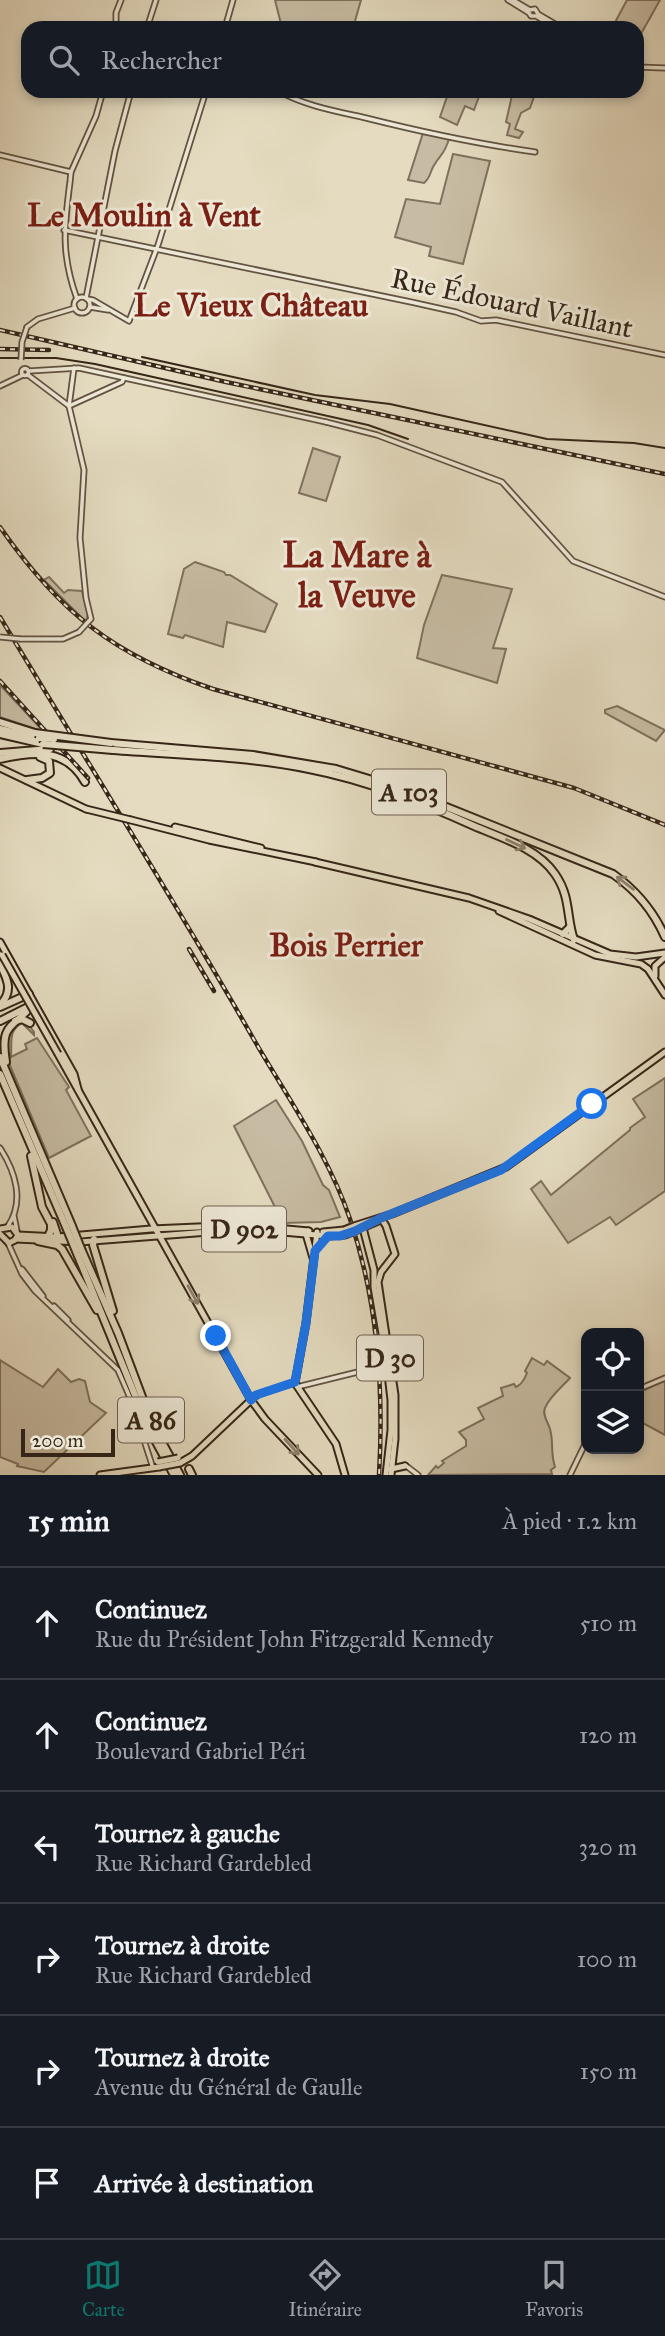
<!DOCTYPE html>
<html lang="fr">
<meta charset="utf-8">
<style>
:root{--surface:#171b24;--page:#20242c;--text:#f1f3f6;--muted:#9ea1a6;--line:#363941;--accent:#0f766e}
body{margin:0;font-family:"IM FELL Great Primer",serif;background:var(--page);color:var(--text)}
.controls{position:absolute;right:21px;bottom:21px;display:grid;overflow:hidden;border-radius:14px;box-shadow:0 4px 10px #0003}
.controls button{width:63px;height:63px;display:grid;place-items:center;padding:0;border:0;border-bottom:2px solid var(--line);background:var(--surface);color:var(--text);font:35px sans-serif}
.scale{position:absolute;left:21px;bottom:18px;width:94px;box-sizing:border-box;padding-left:7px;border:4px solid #372618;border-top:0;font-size:19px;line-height:24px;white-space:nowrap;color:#372618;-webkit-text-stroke:5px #ede8d6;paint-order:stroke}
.stop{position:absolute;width:21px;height:21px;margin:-16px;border:5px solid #1a73e8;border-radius:50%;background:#fff}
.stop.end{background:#1a73e8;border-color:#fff;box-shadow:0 2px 7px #0008}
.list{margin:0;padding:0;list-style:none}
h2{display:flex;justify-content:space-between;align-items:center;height:91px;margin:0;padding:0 28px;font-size:30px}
h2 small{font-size:23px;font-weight:400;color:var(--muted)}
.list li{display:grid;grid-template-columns:46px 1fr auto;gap:21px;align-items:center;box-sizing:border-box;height:112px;padding:0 28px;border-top:2px solid var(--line)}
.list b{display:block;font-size:26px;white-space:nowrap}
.list p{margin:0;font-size:23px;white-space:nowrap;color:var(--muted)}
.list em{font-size:23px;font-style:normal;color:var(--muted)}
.icon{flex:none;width:38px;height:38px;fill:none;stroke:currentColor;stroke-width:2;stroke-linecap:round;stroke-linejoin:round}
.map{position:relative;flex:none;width:665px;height:1475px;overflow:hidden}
.search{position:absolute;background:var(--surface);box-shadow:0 4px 10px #0003;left:21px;right:21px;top:21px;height:77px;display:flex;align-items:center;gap:18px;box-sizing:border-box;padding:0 24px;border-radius:21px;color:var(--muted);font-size:26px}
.sheet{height:763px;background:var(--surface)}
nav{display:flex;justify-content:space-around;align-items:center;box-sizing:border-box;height:98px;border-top:2px solid var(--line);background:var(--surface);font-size:19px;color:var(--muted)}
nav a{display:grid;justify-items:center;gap:4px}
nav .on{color:var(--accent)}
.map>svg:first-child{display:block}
.green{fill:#c7bca3;stroke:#7f715e;stroke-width:2}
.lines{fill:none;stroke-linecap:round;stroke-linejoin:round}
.minor-casing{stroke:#625342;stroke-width:7}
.major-casing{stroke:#372618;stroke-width:9}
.highway-casing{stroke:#372618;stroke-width:10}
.minor{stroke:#ede8d6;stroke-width:3.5}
.major{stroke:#e4dbc0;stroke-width:5}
.highway{stroke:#e4dbc0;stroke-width:6}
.tram{stroke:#372618;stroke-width:2}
.rail-casing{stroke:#372618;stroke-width:4.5}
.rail{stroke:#ede8d6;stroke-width:2;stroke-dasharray:5;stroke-linecap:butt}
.minor-bridge-casing{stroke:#625342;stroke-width:7;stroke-linecap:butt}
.major-bridge-casing{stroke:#372618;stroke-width:9;stroke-linecap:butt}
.highway-bridge-casing{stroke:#372618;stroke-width:10;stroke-linecap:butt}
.minor-bridge{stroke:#ede8d6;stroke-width:3.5}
.major-bridge{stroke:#e4dbc0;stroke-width:5}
.highway-bridge{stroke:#e4dbc0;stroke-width:6}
.oneway{stroke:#8e806c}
.route{stroke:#1a73e8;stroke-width:9}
.labels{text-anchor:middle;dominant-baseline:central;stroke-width:6;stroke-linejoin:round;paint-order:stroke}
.shield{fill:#ede8d6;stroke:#6e6051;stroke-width:2}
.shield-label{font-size:26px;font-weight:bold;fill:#372618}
.street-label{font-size:28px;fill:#372618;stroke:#ede8d6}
.quarter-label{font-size:32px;font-weight:bold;fill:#7a1f14;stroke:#ede8d6}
.district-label{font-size:35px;font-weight:bold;fill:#7a1f14;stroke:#ede8d6}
</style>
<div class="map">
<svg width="665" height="1475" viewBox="0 0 665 1475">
<rect width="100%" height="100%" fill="#e4dbc0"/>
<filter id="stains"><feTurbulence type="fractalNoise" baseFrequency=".00286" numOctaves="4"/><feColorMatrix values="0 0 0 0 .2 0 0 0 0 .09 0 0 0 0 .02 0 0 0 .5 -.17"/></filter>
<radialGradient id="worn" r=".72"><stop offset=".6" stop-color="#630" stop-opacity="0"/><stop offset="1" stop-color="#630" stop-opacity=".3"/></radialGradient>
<g class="green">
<polygon points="275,0 361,0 353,28 299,28 281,24"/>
<polygon points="627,0 660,0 637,41 637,28 612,28"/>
<polygon points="449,91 481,91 474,110 465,106 457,125 440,117"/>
<polygon points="513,91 536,91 530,108 521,113 515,129 523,132 519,138 507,135 510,124 506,122"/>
<path d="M423,133L449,139C444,156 440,154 433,167C430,173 430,178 424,183L408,180Z"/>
<polygon points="453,154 490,161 463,264 429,256 431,247 395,237 406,199 440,204"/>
<polygon points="313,448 340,457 326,501 299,493"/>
<polygon points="195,562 224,572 226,575 230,575 277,604 265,632 227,622 223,647 185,635 183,638 168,634 184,569"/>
<polygon points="442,575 512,589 493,648 506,649 497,683 417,658 424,625"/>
<polygon points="49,577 64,593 68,590 82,591 88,614 86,622 44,580"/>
<polygon points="0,685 44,732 0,717"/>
<polygon points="617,706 665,730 656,741 605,713 605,710"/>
<path d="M22,1020L28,1024L34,1032V1035L22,1023C8,1030 12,1043 11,1057L27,1049L25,1044L37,1038L69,1087L66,1090L91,1136L49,1158L3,1049L9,1027Z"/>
<polygon points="665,1078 665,1191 616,1225 610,1217 568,1243 531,1189 541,1181 551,1195 630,1130 630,1128 645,1117 633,1099"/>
<polygon points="276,1100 302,1141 323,1185 329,1190 340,1217 321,1222 283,1223 234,1126"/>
<path d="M532,1358L544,1365L547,1361L570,1378C563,1386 549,1397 545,1408C542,1415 548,1422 550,1429C554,1443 550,1452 555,1467L551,1470L552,1474L428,1475L436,1466L438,1468L444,1463L442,1461L466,1446V1440L459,1432L484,1419L478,1408L503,1396L501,1388L514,1384L516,1387C521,1385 525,1378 527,1373L525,1371Z"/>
<polygon points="0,1360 43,1387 58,1369 71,1382 79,1379 85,1381 90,1402 106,1413 44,1472 17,1466 18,1464 0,1457"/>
<polygon points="665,1381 665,1435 639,1421 639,1392"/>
</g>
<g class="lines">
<defs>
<g id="minor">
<polyline points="508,0 529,13 531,16 536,16 556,28"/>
<polyline points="513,0 530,10 535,9 538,14 562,28"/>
<polyline points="116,28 116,13 121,0"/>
<polyline points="147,28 156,0"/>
<polyline points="225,28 233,0"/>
<polyline points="637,67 665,68"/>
<path d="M278,91C306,106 335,111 366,118C422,132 478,144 535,152"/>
<polyline points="0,155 71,172"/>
<polyline points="64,230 411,302 456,312 481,321 496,320 665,355"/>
<circle cx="82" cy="305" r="8"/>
<polyline points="86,298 115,151 131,91"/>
<path d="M77,299C61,255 64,228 70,182L71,172L96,116L103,91"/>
<polyline points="87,299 93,300 129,321 158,245 206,91"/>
<polyline points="90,307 108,310"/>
<polyline points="27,327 38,319 75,308"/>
<polyline points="74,368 69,406 84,470 80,538 86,598 91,619 89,621"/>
<circle cx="25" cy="372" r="3.5"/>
<polyline points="29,371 79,368 326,422"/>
<polyline points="28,375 69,406"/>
<polyline points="0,386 23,375"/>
<polyline points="69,406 122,382 124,378"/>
<polyline points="326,422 377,435 502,482 573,561 665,597"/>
<polyline points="21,639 63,639 79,632"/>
<path d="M0,1148C15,1171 25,1201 8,1226"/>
<polyline points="14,1216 17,1231"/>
<polyline points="8,1243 22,1274 35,1291 118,1370 131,1400 153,1468"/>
<polyline points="22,1269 43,1296"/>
<polyline points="54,1306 68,1320"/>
<polyline points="297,1387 370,1369"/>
<polyline points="639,1389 665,1378"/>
<polyline points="251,1400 260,1394 295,1383"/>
<polyline points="405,1465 418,1475"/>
<polyline points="570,1475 586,1442"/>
</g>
<g id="major">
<polyline points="0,768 86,809"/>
<polyline points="131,820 209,840 316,862"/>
<polyline points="175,827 261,848"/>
<polyline points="315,862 469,898 529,919 610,954 636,957 665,953"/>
<polyline points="499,911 595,955 641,964 648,969 665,995"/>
<polyline points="0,942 74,1074 78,1089"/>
<polyline points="655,976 655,966 665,957"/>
<polyline points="58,1054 251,1400 265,1419 318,1475"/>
<polyline points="381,1218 386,1226 395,1254 381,1272 378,1282 395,1395 395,1439 391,1475"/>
<polyline points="354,1226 392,1214 506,1167 665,1052"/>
<polyline points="363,1228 374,1270 374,1287 386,1357 391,1400 391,1430 386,1475"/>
<polyline points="0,1229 12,1227 18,1235 15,1240 9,1243 0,1234"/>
<polyline points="308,1231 306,1234 313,1258"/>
<polyline points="355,1231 378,1221"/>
<polyline points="317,1232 306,1323 295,1383 336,1444 345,1475"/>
<polyline points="323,1232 344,1230"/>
<polyline points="18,1235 58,1237 151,1229 244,1225 309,1231"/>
<polyline points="16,1239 80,1242 247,1229 328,1236 345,1235"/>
<polyline points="180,1463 192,1456 251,1400"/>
<polyline points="391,1469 405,1466"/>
<polyline points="100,1475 159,1467"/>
</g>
<g id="highway">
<polyline points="0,722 35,733"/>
<polyline points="0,729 39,738"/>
<polyline points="0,734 43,744"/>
<path d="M111,743L253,755L336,769L399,788L613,874C637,891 653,910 665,937"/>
<path d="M113,750C178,755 244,756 309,769C366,780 421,802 474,826C502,838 537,848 555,874C571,897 566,916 574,940"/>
<polyline points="0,753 50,749"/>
<path d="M0,759C34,751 66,748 85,782"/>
<polyline points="27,780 42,778 50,773 49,761 40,757"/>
<polyline points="563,934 570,927"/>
<path d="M0,964C7,979 14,991 0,1005"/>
<polyline points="0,1007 29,994"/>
<polyline points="0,1021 30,1006"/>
<polyline points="15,1021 22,1019 30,1023"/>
<polyline points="0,1057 72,1226"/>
<path d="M6,1062C0,1024 11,1029 32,1006"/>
<polyline points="0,1074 66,1227"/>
<polyline points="31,1156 42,1207 51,1224 51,1230 48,1237"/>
<polyline points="53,1222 58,1237"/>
<polyline points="94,1239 93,1245 113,1311"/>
<polyline points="38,1241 57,1245 62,1249 97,1310"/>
<polyline points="76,1251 148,1427 174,1475"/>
<polyline points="82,1251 118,1333 153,1426 180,1475"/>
<polyline points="189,1469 192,1475"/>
</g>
</defs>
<use href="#minor" class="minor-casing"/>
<use href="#major" class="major-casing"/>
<use href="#highway" class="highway-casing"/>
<use href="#minor" class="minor"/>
<use href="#major" class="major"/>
<use href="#highway" class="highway"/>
<g class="tram">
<polyline points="142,357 315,395 390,404 547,439 634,443 665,448"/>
<polyline points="0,358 56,358 95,364 368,425 408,439"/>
</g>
<defs>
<g id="rail">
<polyline points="0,330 226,382 665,474"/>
<polyline points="0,349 49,350"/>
<path d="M0,527C60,613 114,655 213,689L574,788L665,825"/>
<path d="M0,617C84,757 172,896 253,1038C287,1097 328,1154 350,1219C378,1302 384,1389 379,1475"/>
<polyline points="0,681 88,778"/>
<polyline points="189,949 214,991"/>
</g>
</defs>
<use href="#rail" class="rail-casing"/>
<use href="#rail" class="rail"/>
<defs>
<g id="minor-bridge">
<polyline points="21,360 22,342 27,327"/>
<polyline points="79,632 89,621"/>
<polyline points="0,637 21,639"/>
<polyline points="370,1369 382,1365"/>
</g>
<g id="major-bridge">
<polyline points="86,809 131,820"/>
<polyline points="2,955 58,1054"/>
<polyline points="344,1230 354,1226"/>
<polyline points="345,1235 355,1231"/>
<polyline points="158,1462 178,1458"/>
<polyline points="159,1467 180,1463"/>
</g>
<g id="highway-bridge">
<polyline points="35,733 111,743"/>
<polyline points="39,738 54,739"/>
<polyline points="43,744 113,750"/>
<polyline points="72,1226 82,1251"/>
<polyline points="66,1227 76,1251"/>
</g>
</defs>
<use href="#minor-bridge" class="minor-bridge-casing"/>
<use href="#major-bridge" class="major-bridge-casing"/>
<use href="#highway-bridge" class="highway-bridge-casing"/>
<use href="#minor-bridge" class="minor-bridge"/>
<use href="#major-bridge" class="major-bridge"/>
<use href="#highway-bridge" class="highway-bridge"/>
</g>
<defs><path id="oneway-shaft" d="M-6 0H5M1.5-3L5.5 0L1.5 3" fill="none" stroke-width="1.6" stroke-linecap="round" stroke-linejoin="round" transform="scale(1.75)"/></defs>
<g class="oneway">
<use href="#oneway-shaft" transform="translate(516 844) rotate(25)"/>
<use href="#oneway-shaft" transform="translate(625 883) rotate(-143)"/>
<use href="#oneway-shaft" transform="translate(193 1295) rotate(61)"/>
<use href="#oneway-shaft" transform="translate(292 1447) rotate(48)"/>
</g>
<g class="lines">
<polyline class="route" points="216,1336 251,1400 256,1395 295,1382 306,1323 315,1251 328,1236 340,1236 355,1231 381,1218 501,1170 592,1104"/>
</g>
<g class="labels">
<g class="shield">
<rect x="372" y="769.5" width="74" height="45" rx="5"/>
<rect x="202" y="1206.5" width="84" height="45" rx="5"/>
<rect x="357" y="1335.5" width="66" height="45" rx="5"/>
<rect x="118" y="1397.5" width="66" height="45" rx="5"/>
</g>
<g class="shield-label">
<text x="409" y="792">A 103</text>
<text x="244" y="1229">D 902</text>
<text x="390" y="1358">D 30</text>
<text x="151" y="1420">A 86</text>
</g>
<g class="street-label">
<text transform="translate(512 303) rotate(12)">Rue Édouard Vaillant</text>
</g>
<g class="quarter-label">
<text x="144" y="215">Le Moulin à Vent</text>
<text x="251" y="305">Le Vieux Château</text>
<text x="346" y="945">Bois Perrier</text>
</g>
<g class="district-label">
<text x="357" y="555">La Mare à<tspan x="357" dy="40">la Veuve</tspan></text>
</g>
</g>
<rect width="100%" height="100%" filter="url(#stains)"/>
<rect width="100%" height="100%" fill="url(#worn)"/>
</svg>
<div class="controls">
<button><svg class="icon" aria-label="locate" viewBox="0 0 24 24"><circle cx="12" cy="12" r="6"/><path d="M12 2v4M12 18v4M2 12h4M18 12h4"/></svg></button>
<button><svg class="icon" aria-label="layers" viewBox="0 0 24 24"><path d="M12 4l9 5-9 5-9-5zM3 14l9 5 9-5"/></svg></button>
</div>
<div class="scale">200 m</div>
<div class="stop" style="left:592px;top:1104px"></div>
<div class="stop end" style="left:216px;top:1336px"></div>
<div class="search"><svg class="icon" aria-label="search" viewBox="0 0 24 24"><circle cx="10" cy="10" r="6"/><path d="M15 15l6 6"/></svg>Rechercher</div>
</div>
<section class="sheet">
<h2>15 min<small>À pied · 1.2 km</small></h2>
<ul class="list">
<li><svg class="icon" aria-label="ahead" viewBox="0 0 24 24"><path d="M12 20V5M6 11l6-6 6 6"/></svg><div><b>Continuez</b><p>Rue du Président John Fitzgerald Kennedy</p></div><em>510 m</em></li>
<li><svg class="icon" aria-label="ahead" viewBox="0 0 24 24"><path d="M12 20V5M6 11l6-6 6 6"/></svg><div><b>Continuez</b><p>Boulevard Gabriel Péri</p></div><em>120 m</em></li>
<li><svg class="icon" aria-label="left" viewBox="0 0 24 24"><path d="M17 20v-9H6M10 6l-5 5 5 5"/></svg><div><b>Tournez à gauche</b><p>Rue Richard Gardebled</p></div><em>320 m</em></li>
<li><svg class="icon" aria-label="right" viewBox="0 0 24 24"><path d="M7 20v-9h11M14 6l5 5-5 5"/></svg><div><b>Tournez à droite</b><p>Rue Richard Gardebled</p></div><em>100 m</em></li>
<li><svg class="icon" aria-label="right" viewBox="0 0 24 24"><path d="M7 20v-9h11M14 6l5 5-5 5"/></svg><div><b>Tournez à droite</b><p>Avenue du Général de Gaulle</p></div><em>150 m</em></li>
<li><svg class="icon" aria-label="arrive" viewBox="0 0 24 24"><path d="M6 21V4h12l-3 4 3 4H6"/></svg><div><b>Arrivée à destination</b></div></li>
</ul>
</section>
<nav>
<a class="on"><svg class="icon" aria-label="map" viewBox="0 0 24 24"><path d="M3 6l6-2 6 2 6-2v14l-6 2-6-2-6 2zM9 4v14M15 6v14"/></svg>Carte</a>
<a><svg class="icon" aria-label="directions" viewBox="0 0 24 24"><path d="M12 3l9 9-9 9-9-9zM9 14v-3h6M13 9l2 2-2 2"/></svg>Itinéraire</a>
<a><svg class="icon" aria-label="saved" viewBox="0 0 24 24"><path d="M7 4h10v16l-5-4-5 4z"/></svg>Favoris</a>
</nav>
